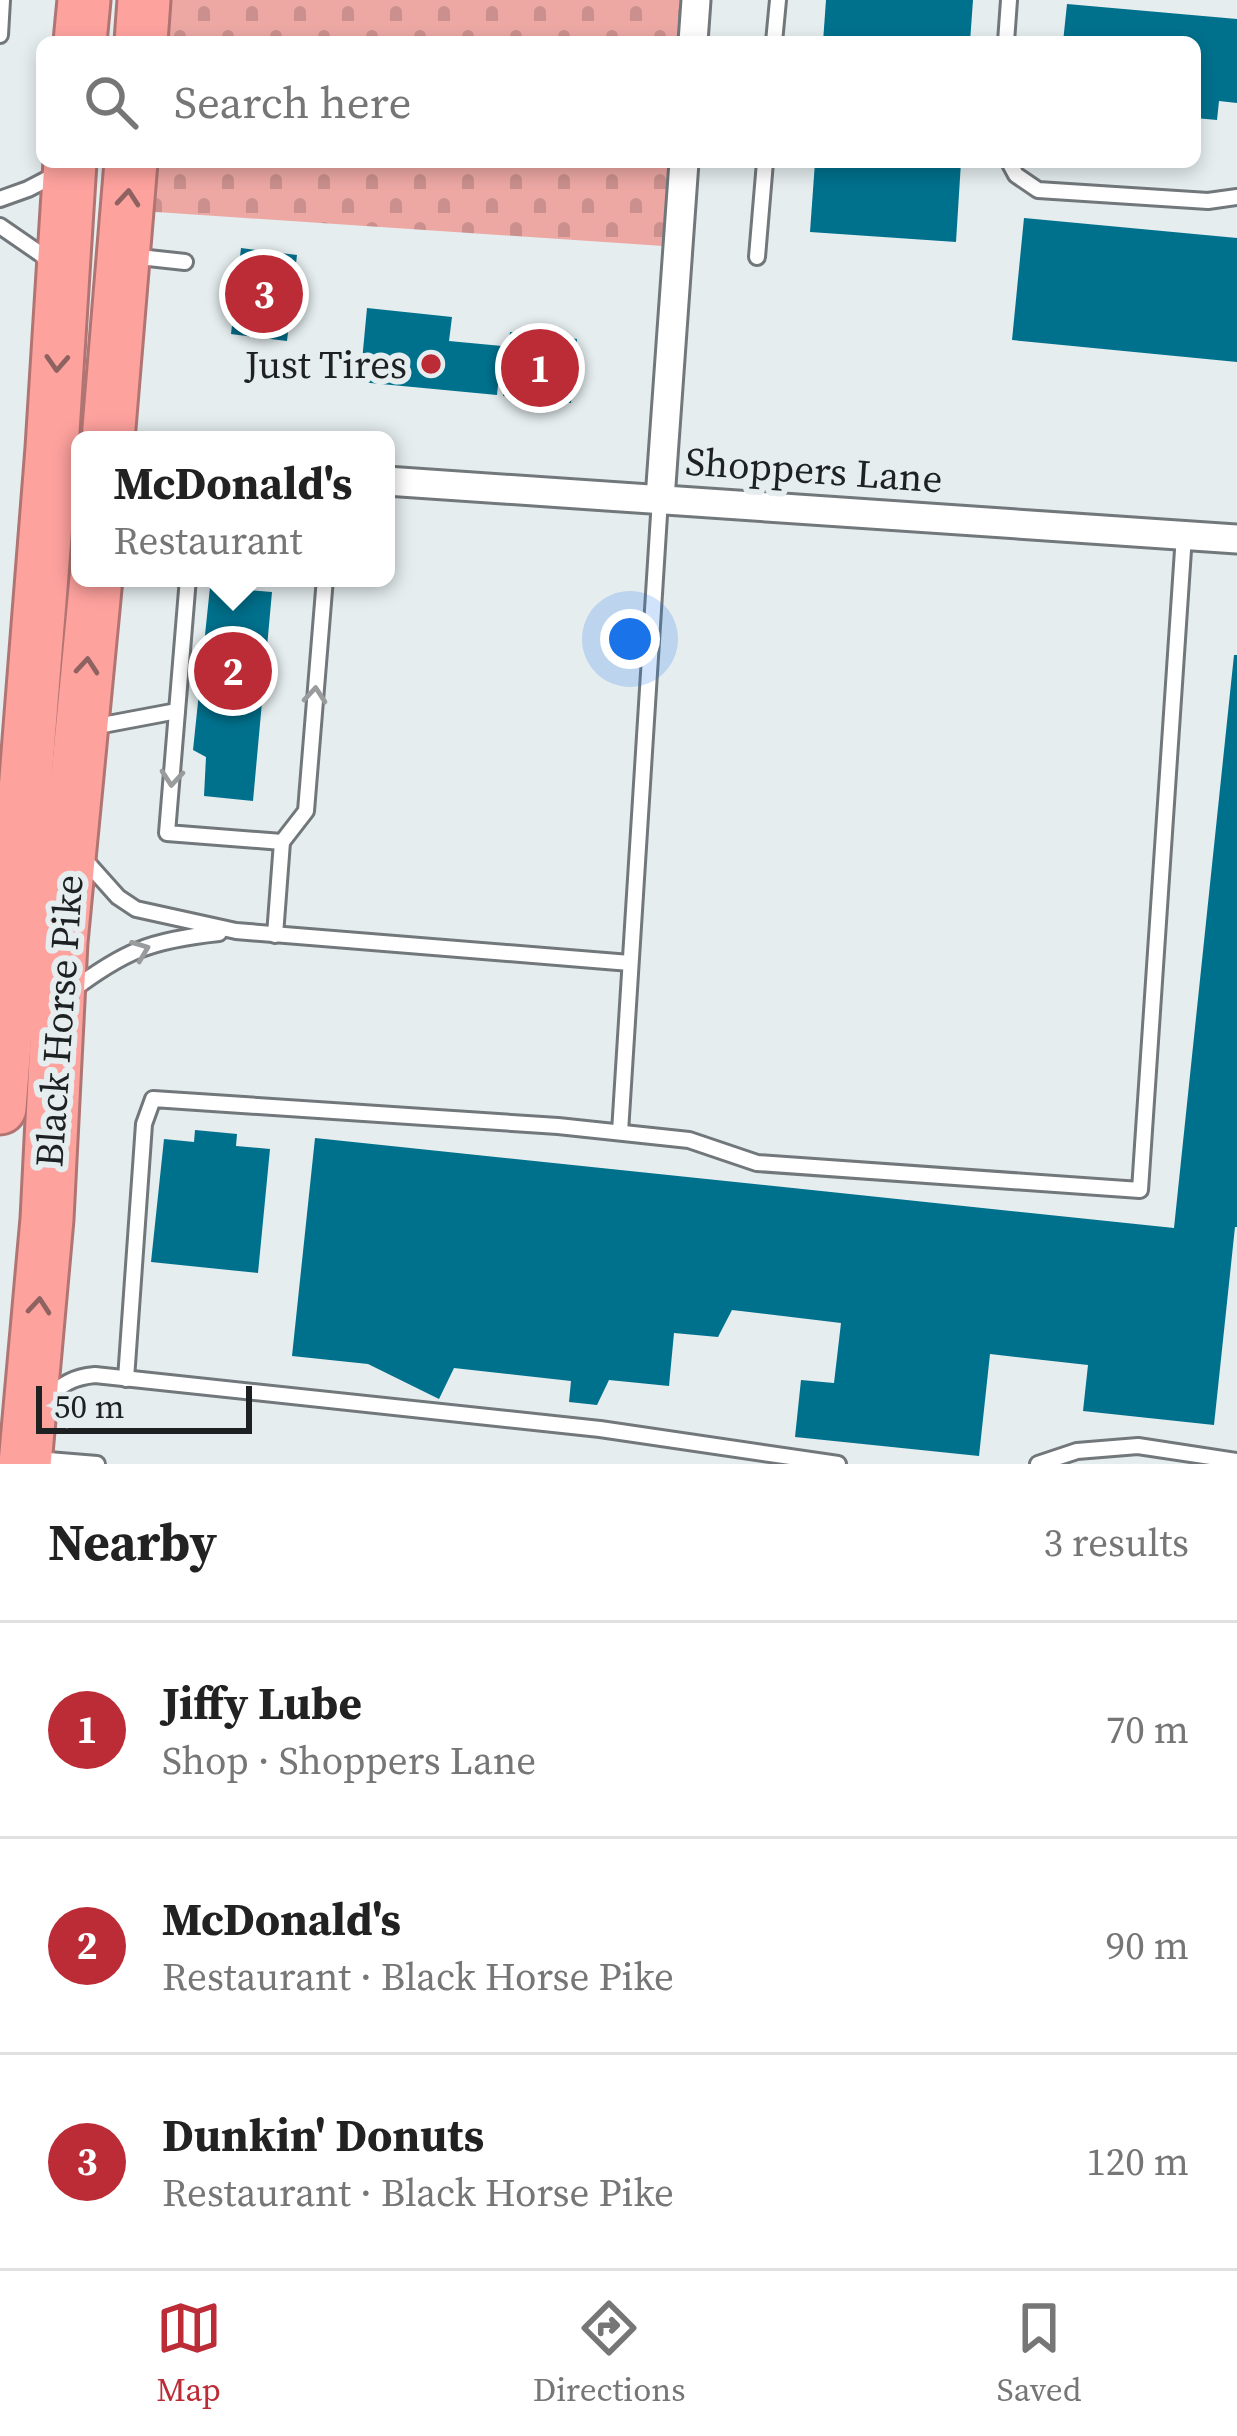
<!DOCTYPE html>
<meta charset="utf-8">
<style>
:root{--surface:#fff;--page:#f6f6f6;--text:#222;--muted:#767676;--line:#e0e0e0;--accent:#bc2c37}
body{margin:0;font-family:"Source Serif 4",serif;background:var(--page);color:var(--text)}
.scale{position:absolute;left:36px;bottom:30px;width:216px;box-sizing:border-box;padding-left:12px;border:6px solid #1e2122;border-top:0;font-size:33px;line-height:42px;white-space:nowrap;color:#1e2122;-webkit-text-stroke:9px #e5edef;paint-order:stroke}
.you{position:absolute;left:630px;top:639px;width:42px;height:42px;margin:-30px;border:9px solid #fff;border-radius:50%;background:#1a73e8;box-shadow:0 0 0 18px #1a73e833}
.badge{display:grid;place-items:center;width:78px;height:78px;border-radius:50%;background:var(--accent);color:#fff;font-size:39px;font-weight:700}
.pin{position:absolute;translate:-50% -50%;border:6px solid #fff;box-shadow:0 3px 12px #0006}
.popup{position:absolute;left:71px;top:431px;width:324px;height:156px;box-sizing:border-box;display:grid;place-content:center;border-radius:18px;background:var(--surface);filter:drop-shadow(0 3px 9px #0005);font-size:39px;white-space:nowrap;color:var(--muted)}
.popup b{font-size:45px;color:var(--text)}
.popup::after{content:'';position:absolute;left:50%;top:100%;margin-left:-24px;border:24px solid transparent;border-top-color:var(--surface)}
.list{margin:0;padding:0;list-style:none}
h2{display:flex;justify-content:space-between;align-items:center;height:156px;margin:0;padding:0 48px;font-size:51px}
h2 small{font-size:39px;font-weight:400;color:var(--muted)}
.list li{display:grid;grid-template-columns:78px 1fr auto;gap:36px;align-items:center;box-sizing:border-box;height:216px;padding:0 48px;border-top:3px solid var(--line)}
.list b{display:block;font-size:45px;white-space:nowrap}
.list p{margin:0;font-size:39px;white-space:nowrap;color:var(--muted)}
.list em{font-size:39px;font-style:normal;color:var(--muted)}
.icon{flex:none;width:66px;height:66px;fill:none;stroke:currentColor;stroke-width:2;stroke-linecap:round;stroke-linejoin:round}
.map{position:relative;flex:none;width:1237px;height:1464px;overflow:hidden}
.search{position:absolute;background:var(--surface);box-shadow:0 6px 18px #0003;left:36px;right:36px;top:36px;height:132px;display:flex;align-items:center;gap:30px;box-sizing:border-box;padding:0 42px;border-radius:18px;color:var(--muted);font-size:45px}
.sheet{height:804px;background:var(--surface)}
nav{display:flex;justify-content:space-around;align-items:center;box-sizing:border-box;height:168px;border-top:3px solid var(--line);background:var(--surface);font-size:33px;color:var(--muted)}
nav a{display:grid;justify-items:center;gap:6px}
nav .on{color:var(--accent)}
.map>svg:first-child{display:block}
.cemetery{fill:url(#cemetery-stones)}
.building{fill:#00718d}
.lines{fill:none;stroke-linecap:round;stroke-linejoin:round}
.lane-casing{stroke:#71777a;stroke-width:20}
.street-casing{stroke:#71777a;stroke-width:33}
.highway-casing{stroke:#b07573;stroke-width:57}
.lane{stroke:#fff;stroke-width:14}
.street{stroke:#fff;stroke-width:27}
.highway{stroke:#fea29e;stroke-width:51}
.oneway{stroke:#8e6260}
.oneway2{stroke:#9a9b9c}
.poi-dot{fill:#bc2c37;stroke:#e5edef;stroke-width:4.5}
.labels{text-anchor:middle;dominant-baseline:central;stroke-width:12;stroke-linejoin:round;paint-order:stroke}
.poi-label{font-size:39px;fill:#1e2122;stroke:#e5edef;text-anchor:end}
.street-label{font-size:39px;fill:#1e2122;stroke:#e5edef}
</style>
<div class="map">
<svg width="1237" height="1464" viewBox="0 0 1237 1464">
<defs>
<pattern id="cemetery-stones" width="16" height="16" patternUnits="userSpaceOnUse" patternTransform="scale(3)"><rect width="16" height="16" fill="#eda8a4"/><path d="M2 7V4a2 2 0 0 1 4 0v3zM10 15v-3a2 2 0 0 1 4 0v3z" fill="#cb908d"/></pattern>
</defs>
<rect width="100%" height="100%" fill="#e5edef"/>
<g class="cemetery">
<polygon points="144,0 696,0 693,42 141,42"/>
<polygon points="131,162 684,162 678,247 127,210"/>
</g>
<g class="building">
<polygon points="826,0 973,0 970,42 823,42"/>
<polygon points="1067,4 1237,19 1237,103 1219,101 1217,120 1195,118 1195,42 1063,42"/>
<polygon points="815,162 961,162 956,242 810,232"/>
<polygon points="1024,218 1237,238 1237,362 1012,340"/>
<polygon points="241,248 297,255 287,341 231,334"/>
<polygon points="367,308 452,317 449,341 502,346 497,395 360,382"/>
<polygon points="510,332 577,339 571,403 503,396"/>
<polygon points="210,587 272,592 253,801 204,796 206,757 193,750"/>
<polygon points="1234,655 1237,655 1237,1227 1235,1227 1214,1425 1083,1411 1088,1365 990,1354 979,1456 795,1437 801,1380 834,1383 841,1323 732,1310 718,1337 674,1333 669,1386 609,1380 597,1405 569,1402 571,1381 454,1368 439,1399 368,1364 292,1356 315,1138 1174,1228"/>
<polygon points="195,1130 237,1134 236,1146 270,1149 258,1273 151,1262 164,1139 194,1142"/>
</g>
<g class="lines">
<defs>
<g id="lane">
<polyline points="0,35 2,0"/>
<polyline points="774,42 778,0"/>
<polyline points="1006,42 1009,0"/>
<polyline points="1009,162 1016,175 1038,190 1208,201 1237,197"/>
<polyline points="0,199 28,189 55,175"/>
<polyline points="0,226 42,255 48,263"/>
<polyline points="130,256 185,262"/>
<polyline points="757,257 765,162"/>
<polyline points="188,578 167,833 282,842 306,811 325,578"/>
<polyline points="92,727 177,711"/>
<polyline points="84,859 118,897 136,909 236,931 630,963"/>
<polyline points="275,935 282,842"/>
<path d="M70,992C124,951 151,940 219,933"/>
<polyline points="620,1132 660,499"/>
<polyline points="126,1379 144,1124 153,1099 558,1126 689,1140 757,1163 1140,1190 1184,535"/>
<path d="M47,1399C62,1384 73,1377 95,1375L600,1429L838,1464"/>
<polyline points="36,1459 97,1464"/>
<polyline points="1038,1464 1077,1451 1138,1446 1237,1461"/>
</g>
<g id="street">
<polyline points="693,42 696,0"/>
<polyline points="386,481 1237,539"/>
<polyline points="660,499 684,162"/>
</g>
<g id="highway">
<polyline points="80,42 84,0"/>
<polyline points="141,42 144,0"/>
<polyline points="108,440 131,162"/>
<polyline points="0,1108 52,448 70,162"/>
<polyline points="25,1464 47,1219 61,942 96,578"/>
</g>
</defs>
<use href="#lane" class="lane-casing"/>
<use href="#street" class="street-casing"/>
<use href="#highway" class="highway-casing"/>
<use href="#lane" class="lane"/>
<use href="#street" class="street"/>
<use href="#highway" class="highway"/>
</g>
<defs><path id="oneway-chevron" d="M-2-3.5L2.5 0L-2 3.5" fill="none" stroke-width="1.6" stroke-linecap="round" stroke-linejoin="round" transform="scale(3)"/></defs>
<g class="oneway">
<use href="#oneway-chevron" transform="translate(128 198) rotate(-85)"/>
<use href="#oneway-chevron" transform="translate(57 363) rotate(93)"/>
<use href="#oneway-chevron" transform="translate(87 666) rotate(-85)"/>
<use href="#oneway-chevron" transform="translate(39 1306) rotate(-85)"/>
</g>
<g class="oneway2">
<use href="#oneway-chevron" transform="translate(315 695) rotate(-85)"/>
<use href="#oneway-chevron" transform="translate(172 778) rotate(95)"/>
<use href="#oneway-chevron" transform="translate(141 950) rotate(-21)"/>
</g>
<circle class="poi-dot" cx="431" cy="364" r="12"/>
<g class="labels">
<g class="poi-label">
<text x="407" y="364">Just Tires</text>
</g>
<g class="street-label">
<text transform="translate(814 470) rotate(4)">Shoppers Lane</text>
<text transform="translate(59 1021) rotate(-86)">Black Horse Pike</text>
</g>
</g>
</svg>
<div class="scale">50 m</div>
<div class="you"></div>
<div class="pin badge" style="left:540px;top:368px">1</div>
<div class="pin badge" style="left:233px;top:671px">2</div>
<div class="popup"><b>McDonald's</b>Restaurant</div>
<div class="pin badge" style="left:264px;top:294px">3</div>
<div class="search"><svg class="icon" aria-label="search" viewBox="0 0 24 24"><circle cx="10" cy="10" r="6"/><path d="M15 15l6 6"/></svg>Search here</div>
</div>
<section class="sheet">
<h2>Nearby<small>3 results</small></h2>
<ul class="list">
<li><span class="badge">1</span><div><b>Jiffy Lube</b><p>Shop · Shoppers Lane</p></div><em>70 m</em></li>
<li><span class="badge">2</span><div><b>McDonald's</b><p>Restaurant · Black Horse Pike</p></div><em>90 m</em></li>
<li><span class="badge">3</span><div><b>Dunkin' Donuts</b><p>Restaurant · Black Horse Pike</p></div><em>120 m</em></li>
</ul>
</section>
<nav>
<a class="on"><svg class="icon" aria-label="map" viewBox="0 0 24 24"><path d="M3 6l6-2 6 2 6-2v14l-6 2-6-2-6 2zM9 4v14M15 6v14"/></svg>Map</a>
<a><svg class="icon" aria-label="directions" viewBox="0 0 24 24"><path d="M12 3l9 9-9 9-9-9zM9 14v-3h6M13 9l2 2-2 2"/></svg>Directions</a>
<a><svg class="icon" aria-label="saved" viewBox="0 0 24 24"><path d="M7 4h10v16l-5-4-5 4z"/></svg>Saved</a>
</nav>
